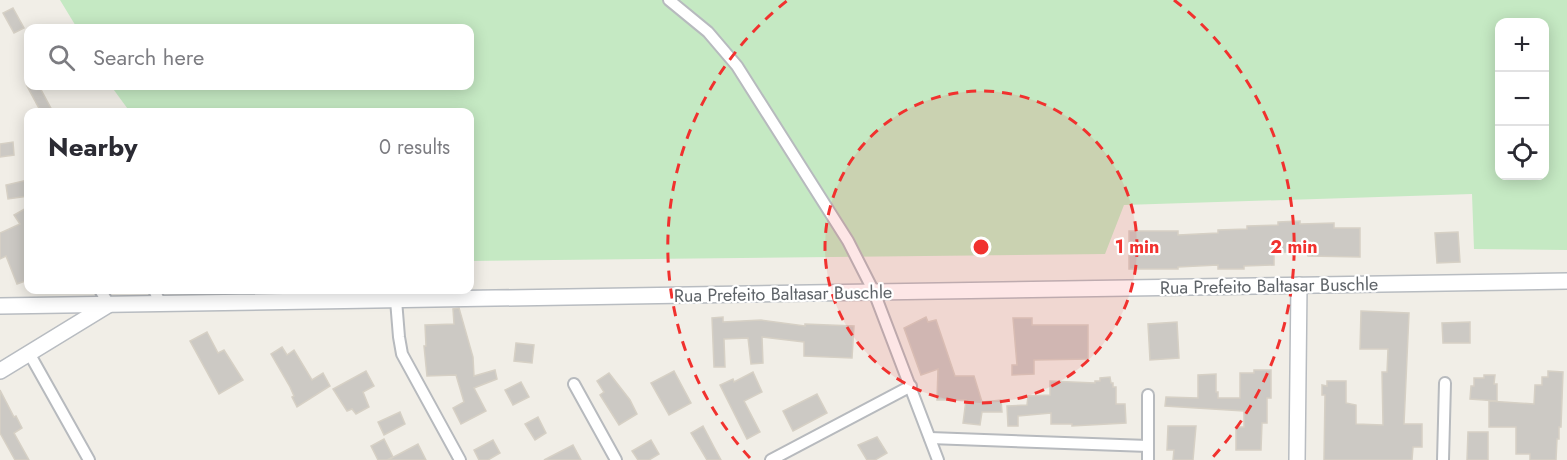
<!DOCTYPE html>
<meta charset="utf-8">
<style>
:root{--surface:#fff;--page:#f2f2f3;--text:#2b2b33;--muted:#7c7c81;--line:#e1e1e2}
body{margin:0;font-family:Jost,sans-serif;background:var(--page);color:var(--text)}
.controls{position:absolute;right:18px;top:18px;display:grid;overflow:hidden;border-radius:12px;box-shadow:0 3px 15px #0003}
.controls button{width:54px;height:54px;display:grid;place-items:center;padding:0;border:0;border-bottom:2px solid var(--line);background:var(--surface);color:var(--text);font:30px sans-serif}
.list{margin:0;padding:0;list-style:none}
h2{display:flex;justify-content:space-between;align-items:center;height:78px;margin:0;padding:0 24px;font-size:26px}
h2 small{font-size:20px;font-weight:400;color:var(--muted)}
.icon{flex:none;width:33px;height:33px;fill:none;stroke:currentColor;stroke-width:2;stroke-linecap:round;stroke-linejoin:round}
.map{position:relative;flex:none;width:1567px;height:460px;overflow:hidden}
.search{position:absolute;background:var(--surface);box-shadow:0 3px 15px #0003;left:24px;top:24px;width:450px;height:66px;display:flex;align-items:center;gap:15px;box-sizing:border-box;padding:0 21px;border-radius:12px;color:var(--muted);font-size:22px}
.panel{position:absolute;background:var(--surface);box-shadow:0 3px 15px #0003;left:24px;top:108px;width:450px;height:186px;border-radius:12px}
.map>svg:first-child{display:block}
.green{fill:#c5e9c3;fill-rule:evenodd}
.building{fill:#ccc9c4;stroke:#d6d0c5;stroke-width:1.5}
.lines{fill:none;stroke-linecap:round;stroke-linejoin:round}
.street-casing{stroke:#b7babe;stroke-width:14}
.secondary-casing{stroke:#b8bcc1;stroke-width:18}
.street{stroke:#fff;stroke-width:10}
.secondary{stroke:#fff;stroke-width:15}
.ring{fill:none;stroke:#f1312e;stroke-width:3;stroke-dasharray:10 8}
.labels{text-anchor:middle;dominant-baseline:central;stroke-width:4.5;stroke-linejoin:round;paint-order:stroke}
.street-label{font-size:18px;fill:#5e6368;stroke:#fff}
.centre{fill:#f1312e;stroke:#fff;stroke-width:3}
.ring-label{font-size:18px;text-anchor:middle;font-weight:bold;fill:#f1312e;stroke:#fff;stroke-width:4.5;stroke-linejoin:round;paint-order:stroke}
</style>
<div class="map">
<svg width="1567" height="460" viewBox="0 0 1567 460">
<rect width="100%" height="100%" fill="#f1eee7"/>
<path class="green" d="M60,0H1567V250L1474,249L1472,194L1124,205L1105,254L470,261V112H130L111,86H470V28H77ZM1500,22H1544V176H1500Z"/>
<g class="building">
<polygon points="13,8 24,28 14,33 3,13"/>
<polygon points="27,86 39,86 53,112 41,112"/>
<polygon points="13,142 14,155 0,157 0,144"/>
<polygon points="28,180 28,196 8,199 6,185"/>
<polygon points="28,207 28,280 17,284 6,256 0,259 0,233 20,224 14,215"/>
<polygon points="1300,221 1300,224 1334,223 1334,228 1360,228 1360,257 1308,256 1307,251 1274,253 1274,265 1244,266 1244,269 1218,269 1218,265 1178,267 1178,269 1129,269 1129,231 1178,231 1178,235 1218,233 1218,230 1247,229 1247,226 1278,225 1278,222"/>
<polygon points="1458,232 1460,262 1437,263 1435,233"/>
<polygon points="459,308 473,357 474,376 495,370 497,379 474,388 486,411 461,424 453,408 464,402 456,375 427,376 424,346 426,346 425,325 454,324 453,309"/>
<polygon points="1361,311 1409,313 1404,424 1422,424 1422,447 1413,447 1412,460 1324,460 1325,395 1322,395 1322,385 1327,386 1327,381 1346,381 1346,403 1356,405 1356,424 1383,425 1382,372 1387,372 1388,349 1360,349"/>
<polygon points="723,317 723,322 761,320 805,326 805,324 854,326 852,358 804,356 804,342 762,337 763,363 751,364 748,338 724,339 725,367 714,367 712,318"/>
<polygon points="926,317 928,322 936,320 955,376 974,376 982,402 1001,400 1002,412 982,412 980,425 963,423 966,400 937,400 938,369 921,375 904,328"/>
<polygon points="1013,318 1032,318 1032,325 1088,325 1088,359 1034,360 1034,374 1012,375 1012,365 1017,365"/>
<polygon points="1177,322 1179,358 1150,360 1148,324"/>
<polygon points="1470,322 1470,343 1443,343 1442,323"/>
<polygon points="207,332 218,353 224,350 243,380 219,394 190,341"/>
<polygon points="516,343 534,345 532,363 514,361"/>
<polygon points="282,347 287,355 294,350 312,380 323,373 330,386 297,407 292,397 294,396 290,387 271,354"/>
<polygon points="1254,370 1271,370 1271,398 1267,398 1267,423 1262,423 1261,450 1236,450 1236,427 1244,427 1244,411 1165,406 1166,397 1198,398 1198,375 1216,374 1216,392 1218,392 1218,398 1240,398 1240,373 1254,373"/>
<polygon points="366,371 374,386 363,392 369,407 356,414 352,409 347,411 333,389"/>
<polygon points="674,371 691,403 669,415 651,383"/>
<polygon points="1548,371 1563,372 1561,427 1559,427 1559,439 1557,439 1556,460 1530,460 1530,454 1516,454 1516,427 1489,427 1489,401 1534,404 1535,385 1542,385 1542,377 1548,377"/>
<polygon points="753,372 762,392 744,401 760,432 747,439 720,385 733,379 734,382"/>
<polygon points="609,373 630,400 637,414 619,425 600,395 604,392 597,381"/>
<polygon points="1484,375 1495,375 1494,384 1497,384 1497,401 1470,399 1471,386 1474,386 1474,378 1484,378"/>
<polygon points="1110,377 1111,383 1113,383 1113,387 1116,387 1116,404 1125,404 1126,423 1072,426 1072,424 1051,424 1051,413 1018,416 1018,426 1008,426 1007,406 1027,405 1028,396 1050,395 1050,381 1095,383 1095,381 1100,381 1100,378"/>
<polygon points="521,382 529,397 513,405 505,390"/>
<polygon points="0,390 14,417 16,416 22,428 14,433 29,460 15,460 0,433"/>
<polygon points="817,394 827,413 793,431 783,411"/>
<polygon points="400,412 405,424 384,435 378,422"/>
<polygon points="538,417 546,433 535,440 525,424"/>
<polygon points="703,426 714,447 721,460 707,460 691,433"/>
<polygon points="1168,426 1196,426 1193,460 1173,460 1174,450 1167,450"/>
<polygon points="1468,432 1488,432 1488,460 1467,460"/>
<polygon points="877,437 887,453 875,460 867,460 858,445"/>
<polygon points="384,439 393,457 387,460 378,460 371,446"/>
<polygon points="493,440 500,453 488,460 479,460 474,450"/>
<polygon points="651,440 659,454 649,460 638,460 632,451"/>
<polygon points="418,444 426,460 388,460"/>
<polygon points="573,445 581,460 544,460"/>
</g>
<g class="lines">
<defs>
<g id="street">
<polyline points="669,0 708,32 737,66 848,241 874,292 938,460"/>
<polyline points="100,290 109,304"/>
<polyline points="154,290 161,304"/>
<polyline points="396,300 399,337 402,354 460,460"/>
<polyline points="29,353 89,460"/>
<polyline points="574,384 616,460"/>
<polyline points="930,438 1148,446"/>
<polyline points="771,460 911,386"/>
<polyline points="1148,460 1148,395"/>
<polyline points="1443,460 1445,383"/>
</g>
<g id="secondary">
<polyline points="0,306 1567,281"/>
<polyline points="0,371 108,305"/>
<polyline points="1297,460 1299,285"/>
</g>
</defs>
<use href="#street" class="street-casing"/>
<use href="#secondary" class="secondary-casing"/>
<use href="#street" class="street"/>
<use href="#secondary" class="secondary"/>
</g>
<circle cx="981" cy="247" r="156" fill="#f1312e" fill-opacity=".12"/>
<g class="ring">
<circle cx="981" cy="247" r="156"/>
<path d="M750 458A313 313 0 0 1 788 0M1174 0A313 313 0 0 1 1212 458"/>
</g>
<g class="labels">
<g class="street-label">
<text transform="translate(1269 286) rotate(-1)">Rua Prefeito Baltasar Buschle</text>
<text transform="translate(783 294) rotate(-1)">Rua Prefeito Baltasar Buschle</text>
</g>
</g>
<circle cx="981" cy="247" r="9" class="centre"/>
<g class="ring-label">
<text x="1137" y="253">1 min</text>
<text x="1294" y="253">2 min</text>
</g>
</svg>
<div class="controls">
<button>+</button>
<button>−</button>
<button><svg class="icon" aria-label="locate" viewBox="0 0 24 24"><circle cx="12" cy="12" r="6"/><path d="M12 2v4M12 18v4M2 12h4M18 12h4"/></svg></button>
</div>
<div class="search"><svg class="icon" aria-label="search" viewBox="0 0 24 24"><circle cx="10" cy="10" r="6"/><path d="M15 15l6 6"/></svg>Search here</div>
<section class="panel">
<h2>Nearby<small>0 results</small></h2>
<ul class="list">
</ul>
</section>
</div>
